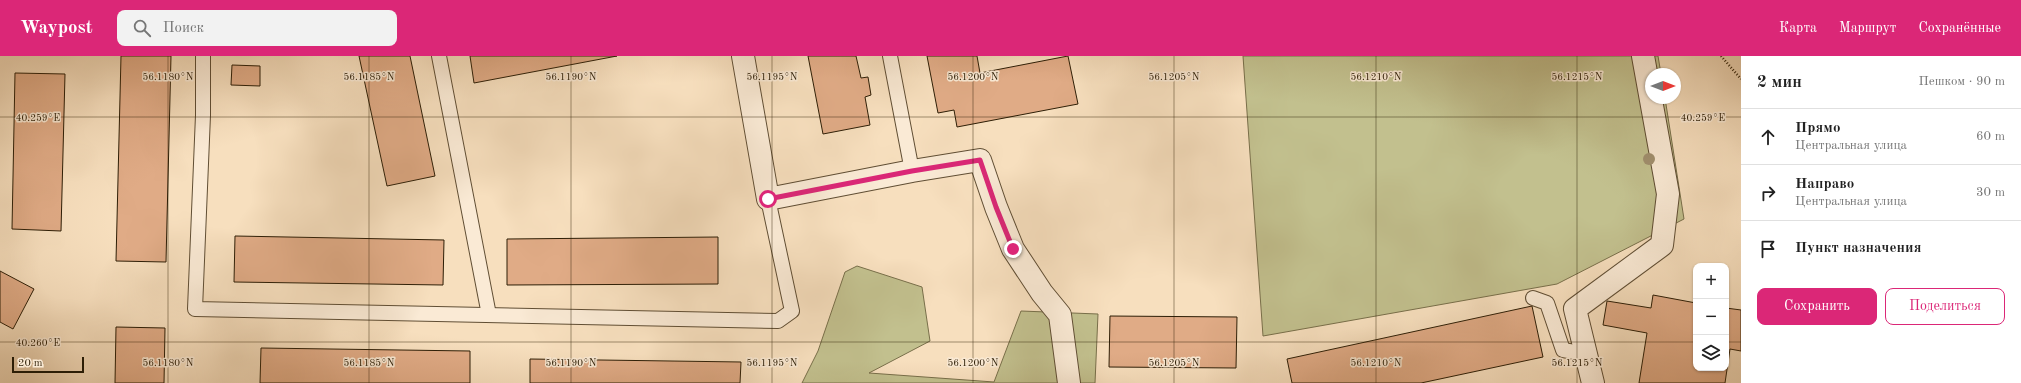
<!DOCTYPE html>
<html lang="ru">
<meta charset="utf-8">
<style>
:root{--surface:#fff;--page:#f2f2f2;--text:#222;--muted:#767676;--line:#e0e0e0;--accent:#db2777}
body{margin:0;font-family:"Old Standard TT",serif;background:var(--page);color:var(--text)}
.controls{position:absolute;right:12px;bottom:12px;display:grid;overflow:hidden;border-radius:8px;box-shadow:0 1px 3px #0004}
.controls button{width:36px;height:36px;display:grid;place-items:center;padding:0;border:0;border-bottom:1px solid var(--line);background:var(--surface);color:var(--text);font:20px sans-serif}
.compass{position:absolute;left:1645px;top:12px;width:36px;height:36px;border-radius:50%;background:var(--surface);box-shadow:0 1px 3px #0004;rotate:90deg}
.scale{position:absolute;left:12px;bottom:10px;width:72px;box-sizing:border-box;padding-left:4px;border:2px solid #2d1e06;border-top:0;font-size:11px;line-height:14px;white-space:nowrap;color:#2d1e06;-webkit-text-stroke:3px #faead5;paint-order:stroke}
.stop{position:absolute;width:12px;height:12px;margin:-9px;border:3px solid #db2777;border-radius:50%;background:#fff}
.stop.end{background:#db2777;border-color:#fff;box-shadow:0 1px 4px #0008}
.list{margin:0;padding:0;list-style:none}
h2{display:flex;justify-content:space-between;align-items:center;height:52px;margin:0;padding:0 16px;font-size:17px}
h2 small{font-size:13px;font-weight:400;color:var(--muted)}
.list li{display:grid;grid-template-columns:26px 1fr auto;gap:12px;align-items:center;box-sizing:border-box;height:56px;padding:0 16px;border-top:1px solid var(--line)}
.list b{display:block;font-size:15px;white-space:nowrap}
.list p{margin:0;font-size:13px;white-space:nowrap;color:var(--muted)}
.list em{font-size:13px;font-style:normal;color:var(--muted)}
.actions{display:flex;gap:8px;padding:12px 16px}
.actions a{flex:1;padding:9px 0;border:1px solid var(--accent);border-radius:8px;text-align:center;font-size:14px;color:var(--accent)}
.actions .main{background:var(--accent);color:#fff}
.icon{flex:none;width:22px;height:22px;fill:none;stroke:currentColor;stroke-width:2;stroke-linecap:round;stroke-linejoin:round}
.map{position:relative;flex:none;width:1741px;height:327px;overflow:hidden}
header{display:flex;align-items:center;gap:24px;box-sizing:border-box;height:56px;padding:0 20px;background:var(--accent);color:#fff}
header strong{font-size:19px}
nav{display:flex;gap:22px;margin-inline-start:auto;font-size:14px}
.search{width:280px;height:36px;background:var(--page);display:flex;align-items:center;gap:10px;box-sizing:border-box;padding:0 14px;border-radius:8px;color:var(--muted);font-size:15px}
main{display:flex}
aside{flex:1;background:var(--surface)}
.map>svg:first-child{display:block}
.green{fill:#c2c08e;stroke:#786f4a}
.building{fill:#e0ab86;stroke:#2d1e06}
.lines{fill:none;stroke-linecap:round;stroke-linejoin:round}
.service-casing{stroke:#604e34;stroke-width:16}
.minor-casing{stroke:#604e34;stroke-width:24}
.path{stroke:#2d1e06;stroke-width:2.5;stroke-dasharray:1 2;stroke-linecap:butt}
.service{stroke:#faead5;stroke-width:14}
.minor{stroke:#faead5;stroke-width:22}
.tree{fill:#a1906f}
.route{stroke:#db2777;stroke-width:5}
.ticks{fill:none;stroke:#2d1e06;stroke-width:1;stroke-opacity:0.45}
.ticks-label{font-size:10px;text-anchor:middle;fill:#2d1e06;stroke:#faead5;stroke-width:3;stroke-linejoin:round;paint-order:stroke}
</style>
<header>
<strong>Waypost</strong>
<div class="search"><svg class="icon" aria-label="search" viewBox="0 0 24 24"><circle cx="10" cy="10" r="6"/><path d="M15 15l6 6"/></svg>Поиск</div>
<nav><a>Карта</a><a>Маршрут</a><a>Сохранённые</a></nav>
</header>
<main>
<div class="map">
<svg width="1741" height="327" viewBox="0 0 1741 327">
<rect width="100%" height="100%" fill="#f7dfbe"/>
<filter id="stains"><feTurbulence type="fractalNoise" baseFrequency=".005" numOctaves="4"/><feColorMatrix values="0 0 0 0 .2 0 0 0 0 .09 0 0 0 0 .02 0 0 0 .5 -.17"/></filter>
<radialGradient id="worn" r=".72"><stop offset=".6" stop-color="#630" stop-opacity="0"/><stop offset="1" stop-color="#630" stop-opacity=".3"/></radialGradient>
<g class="green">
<polygon points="1243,0 1658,0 1661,18 1651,18 1651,42 1665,42 1684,163 1557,228 1263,280"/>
<polygon points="857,210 922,231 930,285 869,317 994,326 1021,255 1098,258 1095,327 802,327 818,295 845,216"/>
</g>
<g class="building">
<polygon points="121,0 171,0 166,206 116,205"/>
<polygon points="359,0 410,0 435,120 387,130"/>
<polygon points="470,0 617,0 474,27"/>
<polygon points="808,0 856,0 861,22 868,21 871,39 865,41 870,69 823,78"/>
<polygon points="927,0 977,0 980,17 1068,0 1078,48 957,71 954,54 938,57"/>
<polygon points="232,9 260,10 260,30 231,29"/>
<polygon points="15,17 65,18 61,175 12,173"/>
<polygon points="235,180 444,184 443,229 234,226"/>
<polygon points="718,181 718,228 507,229 507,183"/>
<polygon points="0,215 34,233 13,273 0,266"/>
<polygon points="1653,239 1696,247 1696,312 1726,312 1726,252 1741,254 1741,295 1730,293 1725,327 1639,327 1647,277 1603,269 1607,245 1651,252"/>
<polygon points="1532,250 1543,301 1421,327 1292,327 1287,303"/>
<polygon points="1110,260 1237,261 1236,312 1109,311"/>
<polygon points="116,271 165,272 164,327 115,327"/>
<polygon points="261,292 470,295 470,327 260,327"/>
<polygon points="530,303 741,306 740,327 530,327"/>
</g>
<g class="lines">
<defs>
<g id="service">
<polyline points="203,0 203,59 195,253 778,265 792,255 768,143"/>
<polyline points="439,0 489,259"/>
<polyline points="890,0 912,115"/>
<polyline points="1533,242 1547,247 1563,294 1586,298"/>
</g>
<g id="minor">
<polyline points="743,0 768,143 912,115 980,104 996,151 1013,193 1042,237 1060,259 1069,327"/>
<polyline points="1593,327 1575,253 1662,189 1668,138 1643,0"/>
</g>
</defs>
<use href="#service" class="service-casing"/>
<use href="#minor" class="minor-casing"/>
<polyline class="path" points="1721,0 1741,23"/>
<use href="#service" class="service"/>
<use href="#minor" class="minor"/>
</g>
<circle class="tree" cx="1649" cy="103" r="6"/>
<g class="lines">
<polyline class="route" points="768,143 912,115 980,104 996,151 1013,193"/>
</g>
<path class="ticks" d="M168,0V327M369,0V327M571,0V327M772,0V327M973,0V327M1174,0V327M1376,0V327M1577,0V327M0,61H1741M0,286H1696M1726,286H1741"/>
<g class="ticks-label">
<text x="168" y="24">56.1180°N</text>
<text x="369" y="24">56.1185°N</text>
<text x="571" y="24">56.1190°N</text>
<text x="772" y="24">56.1195°N</text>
<text x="973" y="24">56.1200°N</text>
<text x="1174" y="24">56.1205°N</text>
<text x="1376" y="24">56.1210°N</text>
<text x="1577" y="24">56.1215°N</text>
<text x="1703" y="65">40.259°E</text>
<text x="38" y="65">40.259°E</text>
<text x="38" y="290">40.260°E</text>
<text x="168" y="310">56.1180°N</text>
<text x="369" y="310">56.1185°N</text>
<text x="571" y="310">56.1190°N</text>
<text x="772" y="310">56.1195°N</text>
<text x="973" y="310">56.1200°N</text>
<text x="1174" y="310">56.1205°N</text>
<text x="1376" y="310">56.1210°N</text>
<text x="1577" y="310">56.1215°N</text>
</g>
<rect width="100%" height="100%" filter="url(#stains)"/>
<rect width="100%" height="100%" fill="url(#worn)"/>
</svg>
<div class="controls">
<button>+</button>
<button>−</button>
<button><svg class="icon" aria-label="layers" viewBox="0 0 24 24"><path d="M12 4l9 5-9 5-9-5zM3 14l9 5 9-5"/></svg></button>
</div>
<svg class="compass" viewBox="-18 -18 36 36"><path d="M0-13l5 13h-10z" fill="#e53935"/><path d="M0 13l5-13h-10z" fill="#767676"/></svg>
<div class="scale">20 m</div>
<div class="stop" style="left:768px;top:143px"></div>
<div class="stop end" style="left:1013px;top:193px"></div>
</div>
<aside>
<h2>2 мин<small>Пешком · 90 m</small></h2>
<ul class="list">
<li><svg class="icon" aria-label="ahead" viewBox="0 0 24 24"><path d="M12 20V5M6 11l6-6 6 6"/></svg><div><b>Прямо</b><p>Центральная улица</p></div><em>60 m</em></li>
<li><svg class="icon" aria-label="right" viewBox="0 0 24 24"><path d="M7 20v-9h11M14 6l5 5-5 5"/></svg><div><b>Направо</b><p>Центральная улица</p></div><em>30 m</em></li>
<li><svg class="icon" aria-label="arrive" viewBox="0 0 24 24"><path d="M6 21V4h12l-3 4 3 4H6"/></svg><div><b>Пункт назначения</b></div></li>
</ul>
<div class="actions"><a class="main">Сохранить</a><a>Поделиться</a></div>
</aside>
</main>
